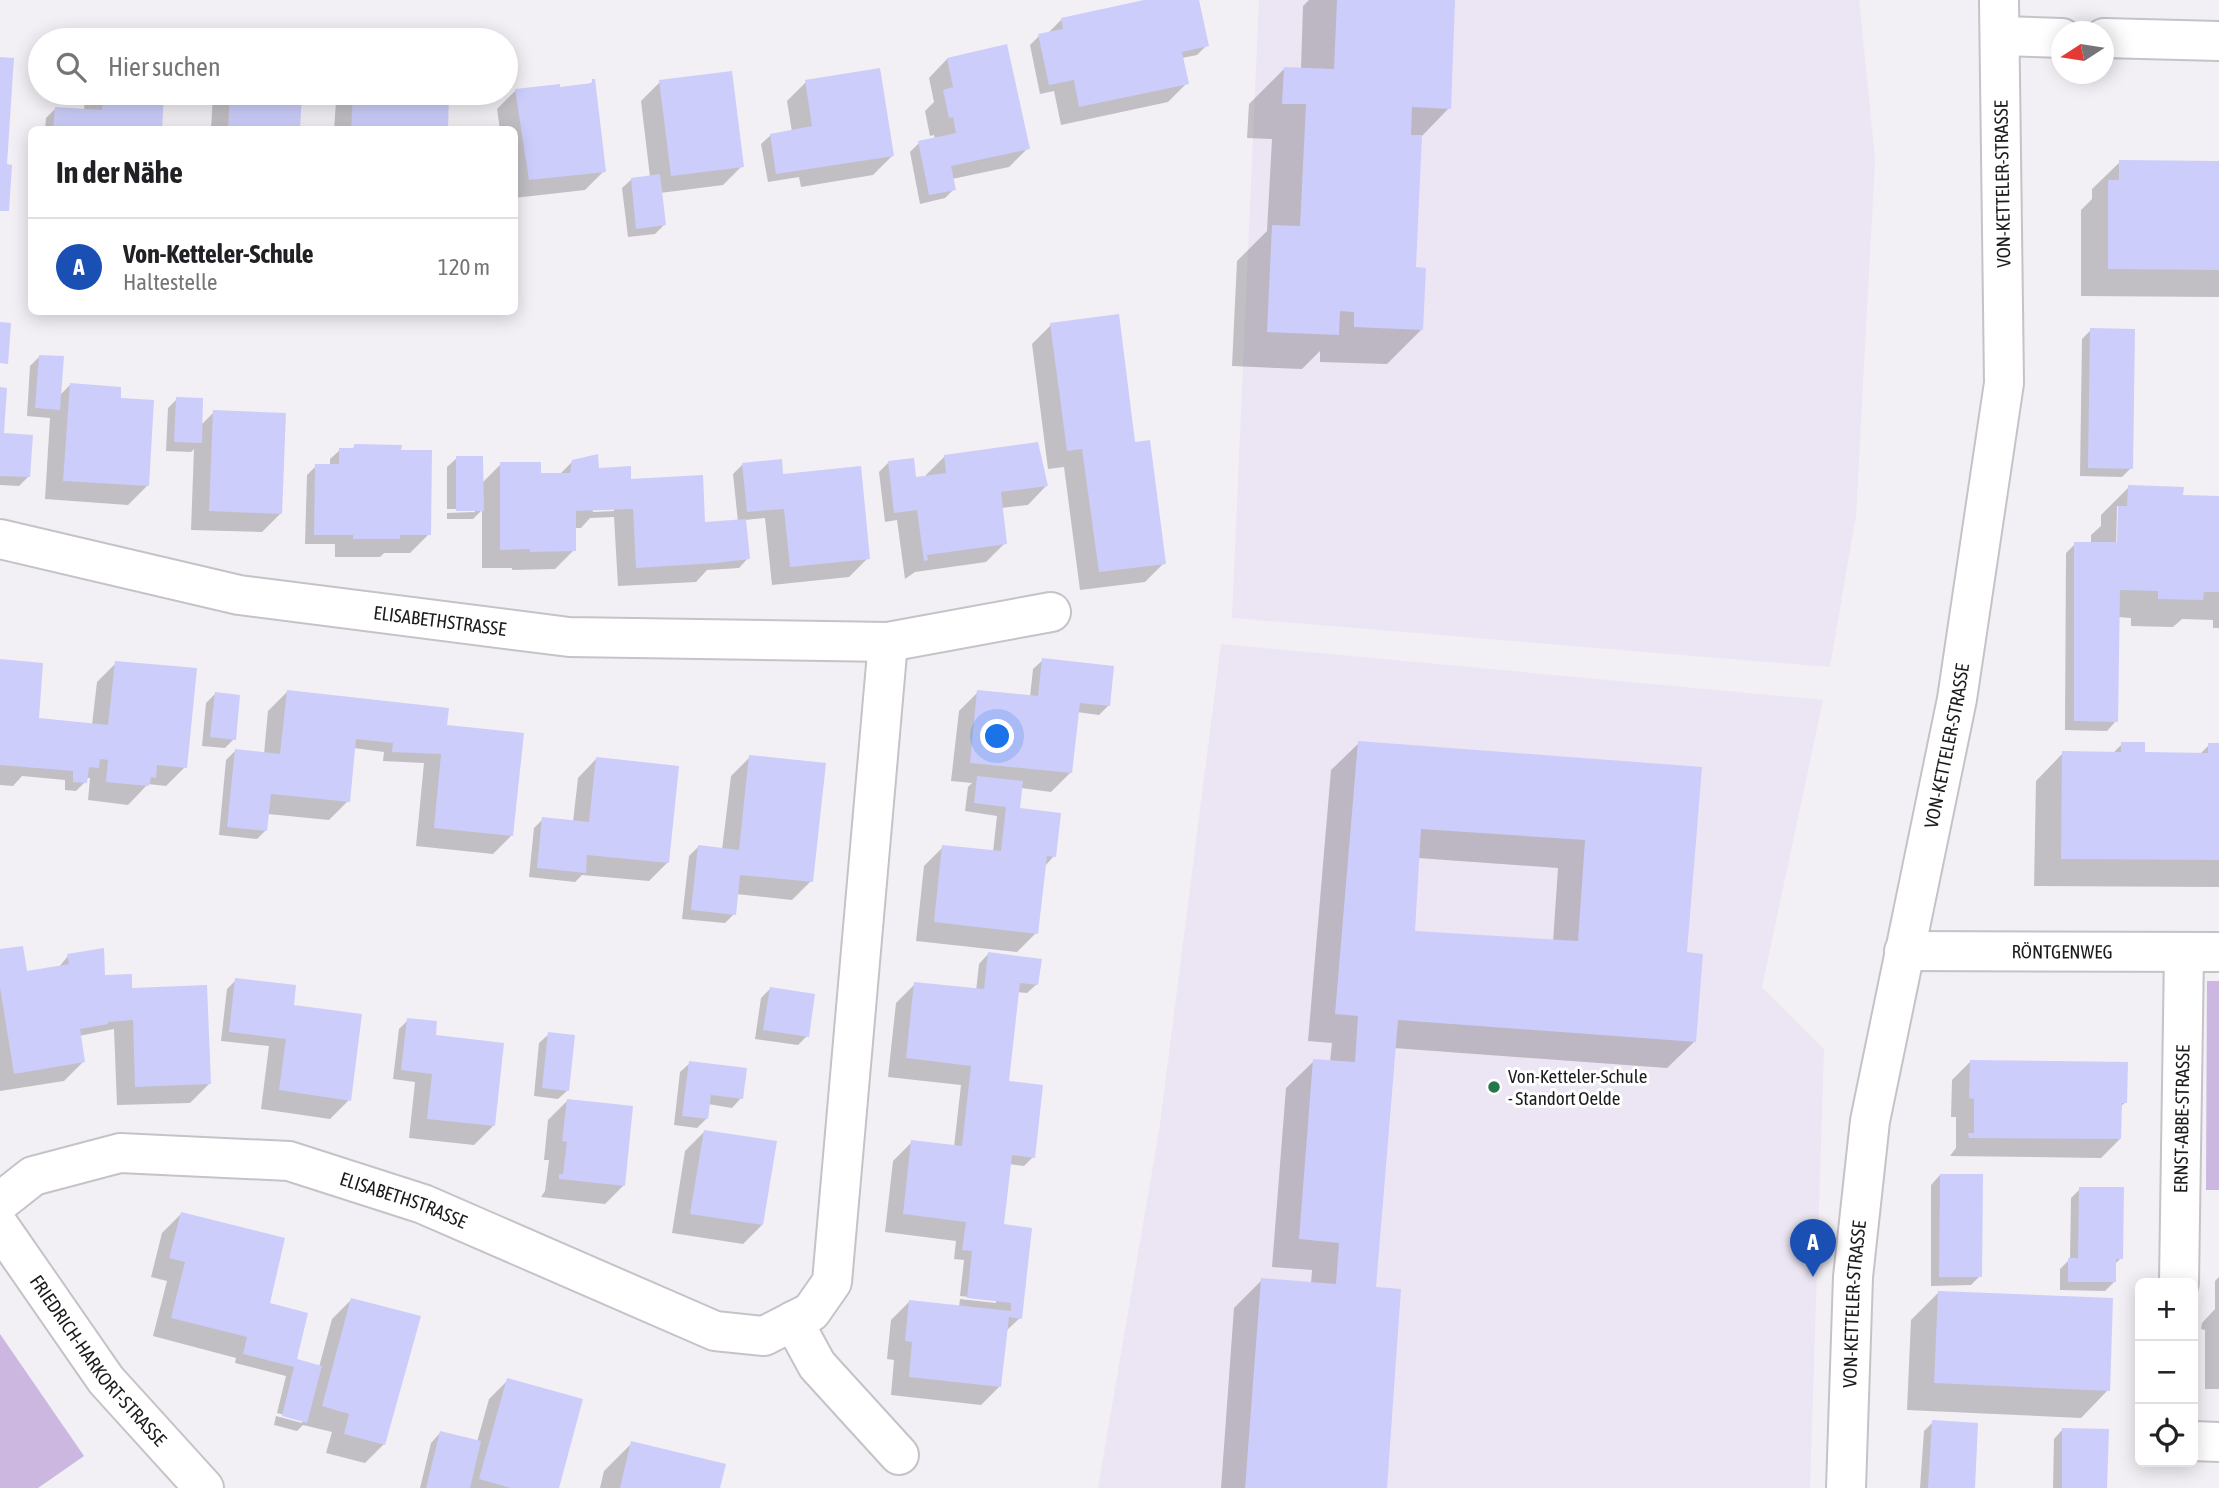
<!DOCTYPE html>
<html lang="de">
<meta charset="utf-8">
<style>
:root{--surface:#fff;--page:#f2f2f2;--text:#202124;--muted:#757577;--line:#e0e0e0;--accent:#111827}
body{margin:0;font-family:"Asap Condensed",sans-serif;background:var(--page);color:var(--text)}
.controls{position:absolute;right:21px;bottom:21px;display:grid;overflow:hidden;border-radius:10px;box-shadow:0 4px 18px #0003}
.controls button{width:63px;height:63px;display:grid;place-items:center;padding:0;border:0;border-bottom:2px solid var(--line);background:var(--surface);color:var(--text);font:35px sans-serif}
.compass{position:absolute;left:2051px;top:21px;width:63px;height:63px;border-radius:50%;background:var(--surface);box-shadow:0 4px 18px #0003;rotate:258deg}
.you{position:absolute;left:998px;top:737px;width:24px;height:24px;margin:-18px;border:5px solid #fff;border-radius:50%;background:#1a73e8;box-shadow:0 0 0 10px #1a73e833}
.badge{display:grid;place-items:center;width:46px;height:46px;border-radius:50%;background:var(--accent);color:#fff;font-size:23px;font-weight:700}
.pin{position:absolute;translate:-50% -58px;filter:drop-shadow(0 2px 4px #0008)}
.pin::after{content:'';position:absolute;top:37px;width:24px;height:21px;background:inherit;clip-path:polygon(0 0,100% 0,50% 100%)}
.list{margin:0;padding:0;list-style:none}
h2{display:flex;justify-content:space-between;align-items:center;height:91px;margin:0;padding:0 28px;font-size:30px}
h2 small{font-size:23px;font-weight:400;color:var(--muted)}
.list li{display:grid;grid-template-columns:46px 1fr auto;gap:21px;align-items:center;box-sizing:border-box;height:98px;padding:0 28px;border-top:2px solid var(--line)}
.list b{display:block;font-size:26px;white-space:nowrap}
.list p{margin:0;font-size:23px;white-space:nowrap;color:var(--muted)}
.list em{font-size:23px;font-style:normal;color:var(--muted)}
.icon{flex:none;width:38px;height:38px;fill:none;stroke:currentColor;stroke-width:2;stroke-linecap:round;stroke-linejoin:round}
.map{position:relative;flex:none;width:2219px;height:1488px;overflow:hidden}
.search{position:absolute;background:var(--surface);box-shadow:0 4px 18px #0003;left:28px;top:28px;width:490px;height:77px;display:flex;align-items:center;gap:18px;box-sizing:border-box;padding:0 24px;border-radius:38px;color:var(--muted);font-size:26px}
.panel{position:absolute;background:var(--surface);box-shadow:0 4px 18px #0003;left:28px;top:126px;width:490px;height:189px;border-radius:10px}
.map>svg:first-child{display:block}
.built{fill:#ece5f3}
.green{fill:#cbb7e0}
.shadow{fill:#0003;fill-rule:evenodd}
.building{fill:#cccdfa;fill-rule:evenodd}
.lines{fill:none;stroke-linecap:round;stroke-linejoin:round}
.minor-casing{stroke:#c5c2c8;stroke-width:42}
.minor{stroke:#fff;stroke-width:38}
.poi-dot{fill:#257648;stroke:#fff;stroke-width:2.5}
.labels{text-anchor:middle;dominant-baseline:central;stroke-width:6;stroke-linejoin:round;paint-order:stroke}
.street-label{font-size:19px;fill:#1c1b1d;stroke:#fff}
.poi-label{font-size:19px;fill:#1c1b1d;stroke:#fff;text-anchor:start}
</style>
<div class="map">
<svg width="2219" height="1488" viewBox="0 0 2219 1488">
<rect width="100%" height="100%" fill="#f2eff5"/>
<g class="built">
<polygon points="1259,0 1859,0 1875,160 1856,515 1830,667 1232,618"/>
<polygon points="1221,644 1823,700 1762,987 1824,1049 1810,1488 1098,1488 1160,1125"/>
</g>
<g class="green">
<polygon points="2207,981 2219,981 2219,1190 2206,1190"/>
<polygon points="0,1334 84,1456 38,1488 0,1488"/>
</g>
<g class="shadow">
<polygon points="1152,0 1197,0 1207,45 1197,55 1182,58 1187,83 1168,102 1061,125 1054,91 1040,94 1030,45 1039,36 1047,34 1061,20"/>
<polygon points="1309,0 1453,0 1449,108 1421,137 1415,269 1422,329 1387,364 1320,362 1320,351 1302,369 1232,366 1237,261 1267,231 1272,139 1247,138 1249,104 1284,69 1301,69 1303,6"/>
<polygon points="947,59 1028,148 1009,167 952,179 954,189 945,198 920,204 910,152 919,143 935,139 934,135 930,136 925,111 934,102 929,78"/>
<polygon points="593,81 604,171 585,190 514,198 514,130 500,130 497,109 516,90 588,86"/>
<polygon points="660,82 742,166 723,185 660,193 664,225 655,234 628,237 622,188 632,179 650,177 641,101"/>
<polygon points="806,82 892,156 873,175 801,187 799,177 768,182 761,144 771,135 792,132 787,101"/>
<polygon points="85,93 162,93 160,130 45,130 46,118 55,109 84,111"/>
<polygon points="213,93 300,93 298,130 211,130"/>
<polygon points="345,93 448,93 446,130 334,130 336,102"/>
<polygon points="2120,162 2219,162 2219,297 2081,296 2081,210 2092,199 2092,189"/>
<polygon points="1051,325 1133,444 1164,563 1145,582 1080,590 1064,467 1048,469 1032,344"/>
<polygon points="2091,330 2131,468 2122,477 2080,476 2082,339"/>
<polygon points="39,357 59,396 70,385 119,399 147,486 128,505 45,499 50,418 27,416 30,366"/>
<polygon points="177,399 201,425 214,412 281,513 262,532 191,530 194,449 191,452 166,451 168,408"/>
<polygon points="0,434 28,477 19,486 0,485"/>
<polygon points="355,446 429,534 410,553 384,553 380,557 335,557 335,544 305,544 307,475 316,466 330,466 330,459 340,450 351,450"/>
<polygon points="945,456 1046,486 1028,505 1001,508 1005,543 986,562 915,572 905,579 897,520 885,522 879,472 888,463 911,480 926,478 926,475"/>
<path d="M457,458L482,483L501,464L539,475H559L573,461L598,472L630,481L703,523L738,522L733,474L742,465L781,476L868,558L849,577L772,585L765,518L745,520L748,558L739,568L707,570L696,582L618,586L614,517L590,518L581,528H574V550L555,569L512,570V568H482V510L473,519H447V513L475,512V509H447V467ZM592,508H614V511L593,512Z"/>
<path d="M2129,487L2181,497L2219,498V628H2213V620L2182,619L2173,627L2131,626V618L2118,617L2116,721L2107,731L2065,730L2066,553L2075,544H2091V535L2101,526V515ZM2117,506H2120L2115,598Z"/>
<polygon points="0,660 36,724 92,725 97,682 116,663 185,767 166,786 148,784 128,805 88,800 90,778 86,778 85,782 76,791 65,790 65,780 22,776 13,786 0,785"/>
<polygon points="1043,660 1109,705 1099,715 1077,712 1070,773 1051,792 1021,788 1018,810 1054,856 1045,866 1036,933 1017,952 916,941 924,866 943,847 993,852 997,816 965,811 968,787 972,783 951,781 959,711 978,692 1030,697 1033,669"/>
<polygon points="287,692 445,724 512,835 493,854 416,846 424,763 383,761 384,752 354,748 348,801 329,820 268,814 266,830 257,839 219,835 226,760 235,751 264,754 268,711"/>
<polygon points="215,694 234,739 225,748 202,746 206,703"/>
<path d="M1359,743L1700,769L1685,954L1695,1041L1667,1068L1394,1048L1374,1289L1385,1488H1221L1234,1308L1262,1280L1311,1284L1312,1270L1272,1267L1286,1088L1314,1061L1330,1062L1332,1043L1308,1041L1331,770ZM1418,858L1558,868L1553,942L1414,932Z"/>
<polygon points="2122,744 2143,754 2199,755 2209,745 2219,745 2219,887 2034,886 2036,781 2063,753 2112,754"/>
<polygon points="750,757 811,881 792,900 736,894 734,914 725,923 682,919 689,856 698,847 722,850 731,776"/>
<polygon points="596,759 668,862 649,881 582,875 575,882 529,877 534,828 543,819 573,822 578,778"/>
<polygon points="0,951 25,973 59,967 68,956 131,989 209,1084 190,1103 117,1105 114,1029 79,1036 83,1062 64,1081 0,1091"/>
<polygon points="988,954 1037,984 1027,993 1017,992 1007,1083 1033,1157 1024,1166 1009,1164 1002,1225 1020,1318 1005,1332 1000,1386 981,1405 891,1395 894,1360 887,1359 891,1320 910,1301 959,1307 960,1299 996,1303 996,1300 960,1296 964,1260 954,1259 956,1241 885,1232 893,1161 912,1142 954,1147 961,1085 888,1077 896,1003 915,984 976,991 979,964"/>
<polygon points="236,980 292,1004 349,1100 330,1119 261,1109 269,1046 221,1041 227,989"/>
<polygon points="770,989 807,1036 798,1045 755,1039 761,998"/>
<polygon points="408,1020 434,1040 493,1126 474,1145 409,1138 415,1082 393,1079 399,1029"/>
<polygon points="549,1034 568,1090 558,1099 534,1096 539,1043"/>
<polygon points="1971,1061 2126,1102 2120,1107 2120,1139 2101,1158 1950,1156 1956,1148 1956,1117 1951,1117 1952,1080"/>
<polygon points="690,1063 741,1098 732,1108 708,1104 706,1119 697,1128 674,1125 680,1072"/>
<polygon points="567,1101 624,1185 605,1204 541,1197 545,1191 549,1160 544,1160 548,1120"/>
<polygon points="704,1132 762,1225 743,1244 672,1233 685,1151"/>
<polygon points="1940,1175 1980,1276 1971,1285 1931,1286 1931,1185"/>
<polygon points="2080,1189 2121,1258 2114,1265 2115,1281 2105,1291 2060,1290 2060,1269 2070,1259 2071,1198"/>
<polygon points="181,1214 265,1310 295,1360 319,1367 332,1319 351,1300 384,1444 365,1463 326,1453 332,1432 303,1425 297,1431 274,1425 276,1416 302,1423 302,1419 277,1413 286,1376 235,1363 236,1358 153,1336 167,1281 151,1277 162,1233"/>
<polygon points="2219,1277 2219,1389 2205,1389 2205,1330 2201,1329 2202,1323 2215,1309 2215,1281"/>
<polygon points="1938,1293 2108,1390 2081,1418 1907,1410 1911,1320"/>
<polygon points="508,1380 557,1488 420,1488 431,1443 440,1433 477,1442 489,1399"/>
<polygon points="1933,1422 1974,1488 1920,1488 1924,1431"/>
<polygon points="2063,1429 2106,1488 2053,1488 2054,1439"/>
<polygon points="632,1443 718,1488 600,1488 604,1471"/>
</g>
<g class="building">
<polygon points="1144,0 1199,0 1209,46 1182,52 1189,84 1079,107 1074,80 1049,85 1038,34 1063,29 1061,18"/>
<polygon points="1337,0 1455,0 1451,109 1412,107 1411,135 1422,135 1416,267 1426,268 1423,330 1354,327 1354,312 1340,311 1339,335 1267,332 1272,225 1300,226 1306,104 1282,104 1284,67 1334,69"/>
<polygon points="1007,44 1030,149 951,166 956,190 929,195 918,141 956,133 953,117 949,118 943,90 953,87 947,58"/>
<polygon points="0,57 14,58 7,164 12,165 9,211 0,211"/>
<polygon points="880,68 894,156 776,174 770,134 812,126 805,80"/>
<polygon points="732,71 744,167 671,176 659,80"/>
<polygon points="592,79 595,79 606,172 529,180 515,89 560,84 560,87 592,83"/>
<polygon points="103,93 164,93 162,130 53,130 55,107 102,110"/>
<polygon points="230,93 302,93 300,130 228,130"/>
<polygon points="353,93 449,93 448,130 351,130"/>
<polygon points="2119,160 2219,161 2219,270 2108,269 2108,180 2119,180"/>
<polygon points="660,174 666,225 636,229 631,178"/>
<polygon points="1119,314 1135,442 1150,440 1166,564 1099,572 1082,449 1067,451 1050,323"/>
<polygon points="0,322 11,323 8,364 0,363"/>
<polygon points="2090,328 2135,329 2133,469 2088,468"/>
<polygon points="39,355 64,356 60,410 35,408"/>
<polygon points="70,383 121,387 121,398 154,400 149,486 63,481"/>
<polygon points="0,387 7,388 4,433 33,435 30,477 0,476"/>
<polygon points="176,397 203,398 202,443 174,442"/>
<polygon points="213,410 286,413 282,514 209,511"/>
<polygon points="1038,442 1048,486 1001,492 1007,544 927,555 928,560 924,561 917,510 894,513 888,461 914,458 916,477 946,473 944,455"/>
<polygon points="354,444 402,445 401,450 432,450 431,535 400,535 400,539 353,539 353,535 314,535 315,464 339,464 339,448 354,448"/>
<polygon points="598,454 599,468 631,466 631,479 703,475 705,522 746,519 750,559 716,563 636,568 633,509 576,511 576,551 530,552 530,549 500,550 500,462 541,462 541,473 570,473 572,460"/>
<polygon points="456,456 483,456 484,511 456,511"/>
<polygon points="782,459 783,474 861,466 870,559 790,567 784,509 747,512 742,463"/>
<polygon points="2128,485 2184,487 2183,495 2219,496 2219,592 2204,592 2203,600 2158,599 2158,591 2120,590 2118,722 2074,721 2074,542 2117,542 2118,506 2127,506"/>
<polygon points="1042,658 1114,666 1110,706 1080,703 1072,773 970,763 977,690 1038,696"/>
<polygon points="0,659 43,663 39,718 108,725 115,661 197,668 187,768 157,765 156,778 151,777 149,786 106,782 108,760 100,759 99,768 89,767 87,783 73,782 73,771 0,765"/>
<polygon points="287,690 449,708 447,725 524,733 513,836 434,828 441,754 392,752 393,743 356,739 350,802 271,794 267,831 227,827 235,749 280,754"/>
<polygon points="215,692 240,695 236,740 210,737"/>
<path d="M1358,741L1702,767L1687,952L1703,954L1696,1042L1398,1020L1376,1287L1401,1289L1387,1488H1245L1261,1278L1336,1284L1339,1243L1299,1239L1313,1059L1355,1062L1358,1016L1335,1014ZM1421,829L1585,840L1578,941L1415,931Z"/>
<polygon points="2121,742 2145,742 2145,752 2208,753 2208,743 2219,743 2219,860 2061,859 2062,751 2121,752"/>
<polygon points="749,755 826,763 813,882 740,875 736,915 691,910 698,845 739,850"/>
<polygon points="596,757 679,766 669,863 587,855 586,873 537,868 542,817 589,822"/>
<polygon points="977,776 1023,781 1020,808 1061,813 1056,857 1047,856 1038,934 934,922 942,845 1001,851 1006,807 974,803"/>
<polygon points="23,946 27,971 69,964 67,954 104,948 105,975 132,974 132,988 207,985 211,1084 135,1087 133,1020 108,1022 108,1024 80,1029 85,1062 14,1074 0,987 0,949"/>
<polygon points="988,952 1042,959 1038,985 1020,983 1009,1081 1043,1085 1035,1158 1012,1155 1004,1224 1032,1228 1022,1319 1009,1317 1001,1387 909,1377 912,1342 905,1341 909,1300 1011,1311 1011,1303 967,1298 972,1251 962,1250 966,1222 903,1214 911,1140 962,1146 971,1066 906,1058 914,982 984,989"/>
<polygon points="235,978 296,985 294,1005 362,1014 351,1101 279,1090 286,1039 229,1032"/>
<polygon points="770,987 815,994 809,1037 763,1030"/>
<polygon points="407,1018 437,1021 436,1035 504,1043 495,1126 427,1119 432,1074 401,1070"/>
<polygon points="548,1032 575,1035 569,1091 542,1088"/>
<polygon points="1970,1060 2128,1062 2127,1103 2122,1103 2121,1139 1969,1138 1968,1133 1974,1133 1974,1099 1969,1098"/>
<polygon points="689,1061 747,1068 743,1099 711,1095 708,1119 682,1116"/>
<polygon points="567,1099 633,1106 625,1186 559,1179 559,1174 563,1174 567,1142 562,1141"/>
<polygon points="704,1130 777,1141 763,1225 690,1214"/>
<polygon points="1940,1174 1983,1174 1982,1277 1939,1277"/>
<polygon points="2079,1187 2124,1187 2123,1259 2116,1259 2116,1282 2068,1282 2068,1258 2078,1258"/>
<polygon points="181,1212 285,1238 270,1303 308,1313 297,1359 322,1366 307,1423 282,1416 294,1367 243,1354 247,1337 171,1318 185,1262 169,1258"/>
<polygon points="1938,1291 2113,1298 2110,1391 1934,1383"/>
<polygon points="351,1298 421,1316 385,1445 344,1434 349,1414 322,1406"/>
<polygon points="507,1378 583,1399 559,1488 511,1488 479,1479"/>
<polygon points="1932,1420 1978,1423 1975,1488 1928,1488"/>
<polygon points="2062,1428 2109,1429 2107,1488 2062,1488"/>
<polygon points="440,1431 481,1441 470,1488 426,1488"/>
<polygon points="631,1441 726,1464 720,1488 620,1488"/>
</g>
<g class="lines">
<defs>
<g id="minor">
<polyline points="2001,36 2062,38"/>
<polyline points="2104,38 2219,41"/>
<path id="s1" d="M0,539L239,595L569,637L888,642L1051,612"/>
<path id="s2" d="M1904,951L2219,952"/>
<path id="s3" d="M0,1202L33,1176L120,1153L289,1161L423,1204L715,1331L764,1336L811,1312L832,1282L888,642"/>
<path id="s4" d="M0,1227L106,1380L204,1488"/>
<path id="s5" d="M2179,1283L2184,953"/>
<polyline points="793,1321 817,1365 899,1455"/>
<polyline points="2193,1441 2219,1442"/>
<path id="s6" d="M1846,1488L1853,1277L1870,1121L1957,699L2004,383L1999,0"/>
</g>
</defs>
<use href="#minor" class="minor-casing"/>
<use href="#minor" class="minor"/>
</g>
<circle class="poi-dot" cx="1494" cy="1087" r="7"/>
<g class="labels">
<g class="street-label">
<text transform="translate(2002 184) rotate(-91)">VON-KETTELER-STRASSE</text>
<text stroke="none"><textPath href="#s1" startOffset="448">ELISABETHSTRASSE</textPath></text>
<text stroke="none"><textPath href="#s6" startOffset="751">VON-KETTELER-STRASSE</textPath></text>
<text stroke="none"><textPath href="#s2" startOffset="158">RÖNTGENWEG</textPath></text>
<text stroke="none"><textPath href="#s5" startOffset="164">ERNST-ABBE-STRASSE</textPath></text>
<text stroke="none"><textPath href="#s3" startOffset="422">ELISABETHSTRASSE</textPath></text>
<text stroke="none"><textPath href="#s6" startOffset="184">VON-KETTELER-STRASSE</textPath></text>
<text stroke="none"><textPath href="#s4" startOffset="166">FRIEDRICH-HARKORT-STRASSE</textPath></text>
</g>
<g class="poi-label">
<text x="1508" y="1076">Von-Ketteler-Schule<tspan x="1508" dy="22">- Standort Oelde</tspan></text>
</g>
</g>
</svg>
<div class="controls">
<button>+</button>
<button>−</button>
<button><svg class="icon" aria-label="locate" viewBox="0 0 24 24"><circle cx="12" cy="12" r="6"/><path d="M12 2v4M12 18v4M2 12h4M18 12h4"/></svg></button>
</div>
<svg class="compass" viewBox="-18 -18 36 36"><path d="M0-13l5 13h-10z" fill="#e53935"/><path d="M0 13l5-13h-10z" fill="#757577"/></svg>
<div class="you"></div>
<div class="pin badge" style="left:1813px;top:1277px;background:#1a4fb4">A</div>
<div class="search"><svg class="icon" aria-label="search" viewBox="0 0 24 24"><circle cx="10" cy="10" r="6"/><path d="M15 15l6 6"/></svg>Hier suchen</div>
<section class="panel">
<h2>In der Nähe<small></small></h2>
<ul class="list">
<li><span class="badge" style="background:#1a4fb4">A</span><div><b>Von-Ketteler-Schule</b><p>Haltestelle</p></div><em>120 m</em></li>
</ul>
</section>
</div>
